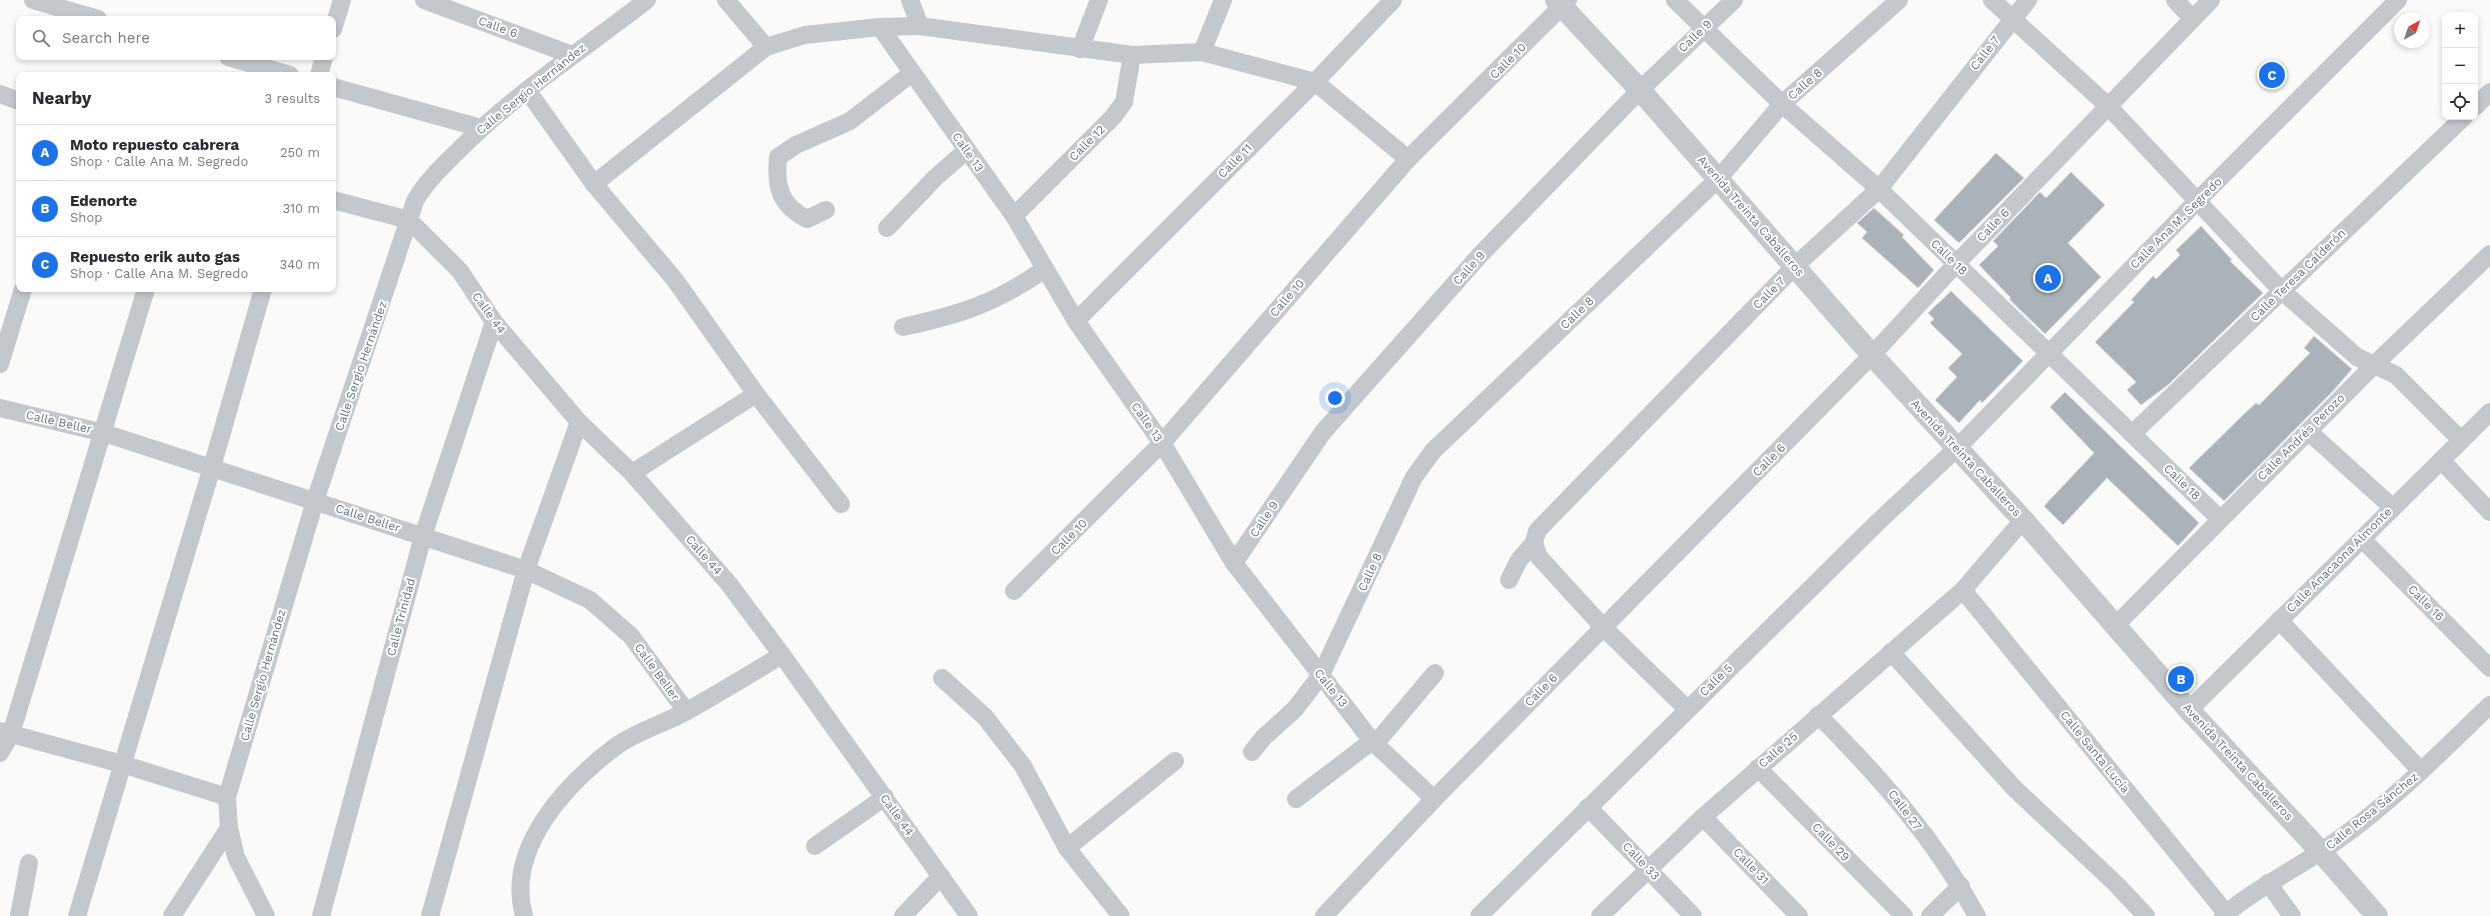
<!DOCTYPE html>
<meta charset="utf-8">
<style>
:root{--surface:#fff;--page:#f7f7f7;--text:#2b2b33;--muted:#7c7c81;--line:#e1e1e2;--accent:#1a73e8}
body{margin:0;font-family:"Work Sans",sans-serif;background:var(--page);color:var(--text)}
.controls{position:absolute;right:12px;top:12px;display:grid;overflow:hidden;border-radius:8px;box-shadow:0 2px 6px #0003}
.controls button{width:36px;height:36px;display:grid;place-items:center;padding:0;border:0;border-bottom:1px solid var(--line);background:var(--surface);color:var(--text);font:20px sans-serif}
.compass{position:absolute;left:2394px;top:12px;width:36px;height:36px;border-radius:50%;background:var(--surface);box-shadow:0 2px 6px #0003;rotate:40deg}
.you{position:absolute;left:1335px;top:398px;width:14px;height:14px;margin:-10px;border:3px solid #fff;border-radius:50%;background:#1a73e8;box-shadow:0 0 0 6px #1a73e833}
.badge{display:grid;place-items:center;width:26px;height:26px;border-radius:50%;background:var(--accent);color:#fff;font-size:13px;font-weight:700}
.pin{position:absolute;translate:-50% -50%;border:2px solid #fff;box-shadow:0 1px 4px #0006}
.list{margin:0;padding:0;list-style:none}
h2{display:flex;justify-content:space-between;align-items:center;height:52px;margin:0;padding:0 16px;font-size:17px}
h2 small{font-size:13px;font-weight:400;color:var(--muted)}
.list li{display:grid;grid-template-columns:26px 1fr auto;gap:12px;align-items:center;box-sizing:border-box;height:56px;padding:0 16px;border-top:1px solid var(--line)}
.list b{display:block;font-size:15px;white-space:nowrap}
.list p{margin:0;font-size:13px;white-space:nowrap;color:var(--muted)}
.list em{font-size:13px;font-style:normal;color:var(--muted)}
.icon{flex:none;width:22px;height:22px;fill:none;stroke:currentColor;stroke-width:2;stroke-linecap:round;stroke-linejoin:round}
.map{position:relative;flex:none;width:2490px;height:916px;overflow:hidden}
.search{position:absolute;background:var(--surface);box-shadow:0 2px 6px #0003;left:16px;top:16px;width:320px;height:44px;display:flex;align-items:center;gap:10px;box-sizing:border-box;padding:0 14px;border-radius:8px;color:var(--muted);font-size:15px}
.panel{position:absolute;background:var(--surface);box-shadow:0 2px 6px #0003;left:16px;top:72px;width:320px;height:220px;border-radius:8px}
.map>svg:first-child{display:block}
.building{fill:#aab3b9;stroke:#dcdcda}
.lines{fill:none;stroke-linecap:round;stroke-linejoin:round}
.minor{stroke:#c3c8cc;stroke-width:18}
.tertiary{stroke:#c3c8cc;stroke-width:22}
.labels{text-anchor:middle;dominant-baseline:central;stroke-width:4;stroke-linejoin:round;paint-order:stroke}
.street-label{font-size:12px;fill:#657683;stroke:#fff}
</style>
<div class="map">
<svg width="2490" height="916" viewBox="0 0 2490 916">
<rect width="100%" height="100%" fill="#fafaf8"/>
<g class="building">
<polygon points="1996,153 2024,178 1959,243 1934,220"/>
<polygon points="2071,172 2105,205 2068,243 2101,277 2045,334 2009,299 2011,298 1979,265 1998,246 1993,241 2040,192 2046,198"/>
<polygon points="1874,208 1904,235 1902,237 1934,270 1918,288 1862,238 1867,232 1857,223"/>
<polygon points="2201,226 2232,260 2230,261 2263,293 2168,385 2141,405 2127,390 2136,382 2095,342 2134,302 2131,300 2153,276 2156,279 2180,255 2176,250"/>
<polygon points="1951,291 2023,361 1982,403 1980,400 1959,423 1935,400 1957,377 1948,368 1962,354 1930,323 1934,319 1928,313"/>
<polygon points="2314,336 2352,369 2333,391 2224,501 2189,468 2244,414 2256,403 2259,405 2310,353 2304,348"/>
<polygon points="2065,392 2199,523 2178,546 2107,478 2063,525 2044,506 2094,453 2050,407"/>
</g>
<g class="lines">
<g class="minor">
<polyline points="33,0 98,19"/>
<polyline points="424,0 572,55"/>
<polyline points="726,0 766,47"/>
<polyline points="910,0 920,26"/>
<polyline points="1675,0 1782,104 1879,189 2220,519"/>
<polyline points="1992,0 2108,106 2281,290 2357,357 2396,375 2461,440"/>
<polyline points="2175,0 2193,19"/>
<polyline points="880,27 1014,216 1076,321 1162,443 1234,563 1372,741 1434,799"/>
<polyline points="333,29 342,0"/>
<polyline points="1080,49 1099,0"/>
<polyline points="1202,52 1223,0"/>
<polyline points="228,57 290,75"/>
<polyline points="319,75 324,57"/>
<polyline points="333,87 481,128"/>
<polyline points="527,90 594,184 675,280 756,394 841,504"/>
<polyline points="0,94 19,101"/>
<polyline points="2475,107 2490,92"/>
<polyline points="594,184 766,47 805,35 880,27 920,26 1132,55 1202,52 1315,82 1408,159"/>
<polyline points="333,200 409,220 460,271 494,322 579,422 632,473 729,584 782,655 969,916"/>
<path d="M826,210L807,219C780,205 775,187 778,157L796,145L850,121L912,73"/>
<polyline points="1014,216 1113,117 1124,102 1132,55"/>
<polyline points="887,228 936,177 967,150"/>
<polyline points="1076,321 1315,82 1393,0"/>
<path d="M903,327C962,314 994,304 1045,269"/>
<polyline points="0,364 23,289"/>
<polyline points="0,408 104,433 526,570 590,600 631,636 686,711"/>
<polyline points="2308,431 2393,508"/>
<polyline points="2132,434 2464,117"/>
<polyline points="2441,460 2490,512"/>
<polyline points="632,473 756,394"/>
<polyline points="2362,539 2490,668"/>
<polyline points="1234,563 1323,432 1481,254 1640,90 1734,0"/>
<polyline points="1509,580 1519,560 1534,543"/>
<polyline points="1963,590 2226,913"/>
<polyline points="1014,591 1162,443 1408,159 1568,0"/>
<polyline points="2279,620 2421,771"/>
<polyline points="2116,625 2374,365 2490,254"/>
<polyline points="1891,652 2014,788 2116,884 2146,916"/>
<polyline points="942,678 985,717 1023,766 1067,848 1121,916"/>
<polyline points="1687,709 1603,627 1539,557 1534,543 1537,531 1795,266 1879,189 2028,0"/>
<polyline points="2189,710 2490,412"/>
<path d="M1818,715C1880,777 1935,839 1977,916"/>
<polyline points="0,731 122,764 227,797"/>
<polyline points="1375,744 1435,673"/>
<polyline points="1252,752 1263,738 1295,709 1321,675 1414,477 1433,451 1719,178 1782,104 1899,0"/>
<polyline points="0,753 11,734 146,289"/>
<polyline points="1758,768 1904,916"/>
<polyline points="1296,799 1372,741"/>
<polyline points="1588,807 1693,916"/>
<polyline points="1703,817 1799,916"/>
<polyline points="815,846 885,797"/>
<polyline points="1067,848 1175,761"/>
<polyline points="2268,883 2292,916"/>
<polyline points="19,916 29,863"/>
<polyline points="77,916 212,467 263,289"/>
<polyline points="172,916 229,828"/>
<path d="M266,916L236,857L229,828L227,797L315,501L415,201C427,180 444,165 461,148C517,92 584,49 647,0"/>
<polyline points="321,916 423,536 494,322"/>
<polyline points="430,916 526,570 579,422"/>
<path d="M524,916C505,849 565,785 615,747C635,732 663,724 685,712C718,694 750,674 782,655"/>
<polyline points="903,916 941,876"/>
<polyline points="1324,916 1434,799 1872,355 1956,264 2211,0"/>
<polyline points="1479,916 1878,522 1957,448 2198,200 2398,0"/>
<polyline points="1600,916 1703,817 1963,590 2023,520"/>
<polyline points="1930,916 1961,886"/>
<path d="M2223,916C2260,885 2304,865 2342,837C2396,798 2442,751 2490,705"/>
</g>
<polyline class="tertiary" points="1556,0 1640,90 1872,355 2023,520 2189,710 2321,852 2377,916"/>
</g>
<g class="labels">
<g class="street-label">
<text transform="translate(498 27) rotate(20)">Calle 6</text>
<text transform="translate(1695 36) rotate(-44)">Calle 9</text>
<text transform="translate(1985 53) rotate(-52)">Calle 7</text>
<text transform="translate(1508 61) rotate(-45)">Calle 10</text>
<text transform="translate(1805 84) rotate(-41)">Calle 8</text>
<text transform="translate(531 89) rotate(-39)">Calle Sergio Hernández</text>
<text transform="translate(1087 143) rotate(-45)">Calle 12</text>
<text transform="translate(968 152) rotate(55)">Calle 13</text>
<text transform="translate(1235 161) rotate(-45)">Calle 11</text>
<text transform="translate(1751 216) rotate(49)">Avenida Treinta Caballeros</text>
<text transform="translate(2176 223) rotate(-45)">Calle Ana M. Segredo</text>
<text transform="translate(1993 225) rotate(-46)">Calle 6</text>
<text transform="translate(1949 257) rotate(44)">Calle 18</text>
<text transform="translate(1469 268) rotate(-48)">Calle 9</text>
<text transform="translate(2298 275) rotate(-44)">Calle Teresa Calderón</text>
<text transform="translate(1769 293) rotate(-45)">Calle 7</text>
<text transform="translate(1287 298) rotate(-49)">Calle 10</text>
<text transform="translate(489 313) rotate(54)">Calle 44</text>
<text transform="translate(1577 313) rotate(-44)">Calle 8</text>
<text transform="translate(361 366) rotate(-71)">Calle Sergio Hernández</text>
<text transform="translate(59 422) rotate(13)">Calle Beller</text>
<text transform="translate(1147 422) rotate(55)">Calle 13</text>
<text transform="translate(2301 437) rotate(-45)">Calle Andrés Perozo</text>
<text transform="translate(1966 458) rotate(47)">Avenida Treinta Caballeros</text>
<text transform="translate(1769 460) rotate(-45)">Calle 6</text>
<text transform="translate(2182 482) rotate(44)">Calle 18</text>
<text transform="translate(368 518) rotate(18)">Calle Beller</text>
<text transform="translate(1264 519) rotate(-56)">Calle 9</text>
<text transform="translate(1069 537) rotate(-45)">Calle 10</text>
<text transform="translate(704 555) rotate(49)">Calle 44</text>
<text transform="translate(2339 560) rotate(-45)">Calle Anacaona Almonte</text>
<text transform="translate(1370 572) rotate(-65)">Calle 8</text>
<text transform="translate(2426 603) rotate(45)">Calle 16</text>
<text transform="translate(401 617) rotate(-75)">Calle Trinidad</text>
<text transform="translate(657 672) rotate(54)">Calle Beller</text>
<text transform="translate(263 675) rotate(-74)">Calle Sergio Hernández</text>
<text transform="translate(1716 680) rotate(-44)">Calle 5</text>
<text transform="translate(1331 688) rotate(51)">Calle 13</text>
<text transform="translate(1541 690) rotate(-45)">Calle 6</text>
<text transform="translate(1778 750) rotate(-41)">Calle 25</text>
<text transform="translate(2095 752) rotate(51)">Calle Santa Lucía</text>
<text transform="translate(2238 762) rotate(47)">Avenida Treinta Caballeros</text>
<text transform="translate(1905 810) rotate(53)">Calle 27</text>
<text transform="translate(2372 811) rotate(-39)">Calle Rosa Sánchez</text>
<text transform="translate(897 815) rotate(54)">Calle 44</text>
<text transform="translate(1831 842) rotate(46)">Calle 29</text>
<text transform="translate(1641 861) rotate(46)">Calle 33</text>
<text transform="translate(1751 866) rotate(46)">Calle 31</text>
</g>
</g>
</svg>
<div class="controls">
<button>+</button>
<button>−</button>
<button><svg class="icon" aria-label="locate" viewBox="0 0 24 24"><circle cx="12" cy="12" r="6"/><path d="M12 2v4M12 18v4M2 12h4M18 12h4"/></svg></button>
</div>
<svg class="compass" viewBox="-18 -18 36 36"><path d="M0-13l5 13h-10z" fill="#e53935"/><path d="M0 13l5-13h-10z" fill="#7c7c81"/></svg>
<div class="you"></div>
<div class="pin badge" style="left:2048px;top:278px">A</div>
<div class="pin badge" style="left:2181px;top:679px">B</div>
<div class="pin badge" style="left:2272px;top:75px">C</div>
<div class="search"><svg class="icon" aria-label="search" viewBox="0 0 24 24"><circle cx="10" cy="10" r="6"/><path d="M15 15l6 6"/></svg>Search here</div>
<section class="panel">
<h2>Nearby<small>3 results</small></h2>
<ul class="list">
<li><span class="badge">A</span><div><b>Moto repuesto cabrera</b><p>Shop · Calle Ana M. Segredo</p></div><em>250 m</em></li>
<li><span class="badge">B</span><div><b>Edenorte</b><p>Shop</p></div><em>310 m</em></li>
<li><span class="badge">C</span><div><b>Repuesto erik auto gas</b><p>Shop · Calle Ana M. Segredo</p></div><em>340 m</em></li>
</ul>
</section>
</div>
